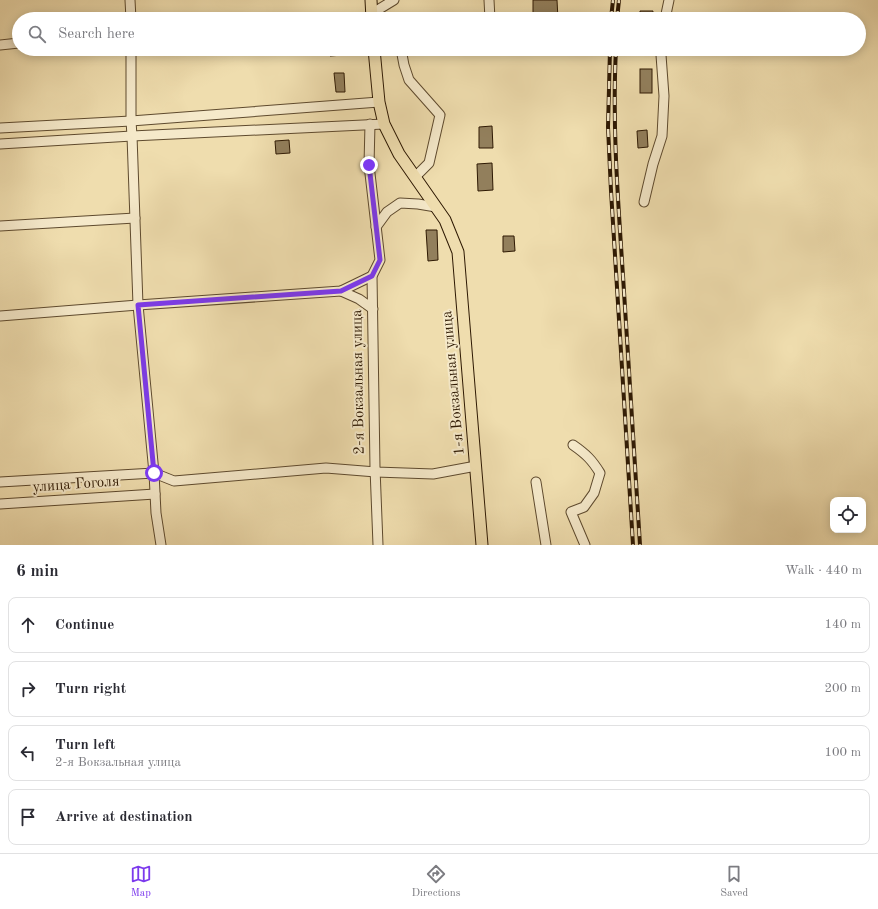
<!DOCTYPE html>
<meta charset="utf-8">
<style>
:root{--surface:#fff;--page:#f2f2f3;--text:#2b2b33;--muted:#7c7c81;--line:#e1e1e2;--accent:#7c3aed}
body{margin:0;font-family:"Old Standard TT",serif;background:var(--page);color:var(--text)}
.controls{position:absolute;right:12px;bottom:12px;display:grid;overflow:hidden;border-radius:8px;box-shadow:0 2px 10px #0003}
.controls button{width:36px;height:36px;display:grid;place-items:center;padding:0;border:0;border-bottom:1px solid var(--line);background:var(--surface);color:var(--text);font:20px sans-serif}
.stop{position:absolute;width:12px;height:12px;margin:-9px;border:3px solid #7c3aed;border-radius:50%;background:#fff}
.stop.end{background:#7c3aed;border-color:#fff;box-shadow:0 1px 4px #0008}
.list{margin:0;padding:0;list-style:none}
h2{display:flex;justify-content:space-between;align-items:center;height:52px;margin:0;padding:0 16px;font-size:17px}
h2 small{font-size:13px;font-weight:400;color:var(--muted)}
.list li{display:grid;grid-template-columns:26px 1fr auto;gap:12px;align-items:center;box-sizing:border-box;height:56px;margin:0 8px 8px;padding:0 8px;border:1px solid var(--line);border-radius:8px}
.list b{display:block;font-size:15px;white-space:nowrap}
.list p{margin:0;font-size:13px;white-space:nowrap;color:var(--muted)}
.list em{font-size:13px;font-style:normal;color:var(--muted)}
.icon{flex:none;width:22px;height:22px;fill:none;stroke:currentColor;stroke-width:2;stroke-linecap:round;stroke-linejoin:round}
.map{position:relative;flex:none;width:878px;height:545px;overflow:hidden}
.search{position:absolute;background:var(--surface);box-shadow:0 2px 10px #0003;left:12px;right:12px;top:12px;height:44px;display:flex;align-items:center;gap:10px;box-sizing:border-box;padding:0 14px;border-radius:22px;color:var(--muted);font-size:15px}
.sheet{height:308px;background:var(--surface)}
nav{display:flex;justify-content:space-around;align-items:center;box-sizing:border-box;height:56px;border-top:1px solid var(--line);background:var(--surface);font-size:11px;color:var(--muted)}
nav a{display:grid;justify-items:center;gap:2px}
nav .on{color:var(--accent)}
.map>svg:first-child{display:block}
.building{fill:#927f5c;stroke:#2e1903}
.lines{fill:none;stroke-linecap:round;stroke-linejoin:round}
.minor-casing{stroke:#5e4a2e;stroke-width:11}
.major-casing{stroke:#2e1903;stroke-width:13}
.minor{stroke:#f5e9ca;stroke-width:9}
.major{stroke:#efddae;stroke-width:11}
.rail-casing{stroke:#2e1903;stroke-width:4}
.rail{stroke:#f5e9ca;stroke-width:2.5;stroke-dasharray:8;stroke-linecap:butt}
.route{stroke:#7c3aed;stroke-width:5}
.labels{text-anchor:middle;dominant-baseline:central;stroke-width:4;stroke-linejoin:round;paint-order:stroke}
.street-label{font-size:15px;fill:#2e1903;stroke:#f5e9ca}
</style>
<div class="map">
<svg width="878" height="545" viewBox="0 0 878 545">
<rect width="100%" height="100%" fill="#efddae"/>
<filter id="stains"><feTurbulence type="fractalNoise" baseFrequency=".005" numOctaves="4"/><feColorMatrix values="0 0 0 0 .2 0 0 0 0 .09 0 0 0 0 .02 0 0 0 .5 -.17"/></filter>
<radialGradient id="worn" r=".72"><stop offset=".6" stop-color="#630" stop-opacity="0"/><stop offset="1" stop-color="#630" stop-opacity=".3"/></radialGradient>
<g class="building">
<polygon points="533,0 557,0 558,19 533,19"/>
<polygon points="640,11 653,11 652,19 640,19"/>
<polygon points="330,49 342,49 343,55 330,56"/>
<rect x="640" y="69" width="12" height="24"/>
<polygon points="334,73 344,73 345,92 336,92"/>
<polygon points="492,126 493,148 479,148 479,127"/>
<polygon points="647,130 648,147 638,148 637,131"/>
<polygon points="289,140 290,153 276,154 275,141"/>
<polygon points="492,163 493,190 478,191 477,164"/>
<polygon points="426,230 437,230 438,260 428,261"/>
<polygon points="503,236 514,236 515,251 503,252"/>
</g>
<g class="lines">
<defs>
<g id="minor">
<polyline points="130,0 131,19"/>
<polyline points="489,0 490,19"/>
<polyline points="371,14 394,0"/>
<polyline points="665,19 669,0"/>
<polyline points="0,45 19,43"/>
<polyline points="131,49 131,121 132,136 138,305 154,473 156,513 161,545"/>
<polyline points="401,49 404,65 409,80 440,115 429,163 415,177"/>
<polyline points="370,124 369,165 380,260 372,276 375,468 378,545"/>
<polyline points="0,128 131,121 379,102"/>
<polyline points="0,144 132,136 384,124"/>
<polyline points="644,202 653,164 662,136 664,96 661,55 662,49"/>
<polyline points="0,226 135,218"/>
<polyline points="376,227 387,212 400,203 418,204 436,207"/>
<polyline points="341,291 359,299 373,309"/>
<polyline points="0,316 138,305 341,291 372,276"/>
<path d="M573,445C586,454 592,460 600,473L594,493L584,507L571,512L585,545"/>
<polyline points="0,482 154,473 174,481 326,468 376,472 433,474 476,466"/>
<polyline points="536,482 546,545"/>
<polyline points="0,504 155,494"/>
</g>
<g id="major">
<polyline points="371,0 372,19"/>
<polyline points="374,49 379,102 384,124 399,154 445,220 458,252 482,545"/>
</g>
</defs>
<use href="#minor" class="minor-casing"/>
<use href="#major" class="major-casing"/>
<use href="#minor" class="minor"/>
<use href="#major" class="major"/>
<defs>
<g id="rail">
<polyline points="611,19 613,0"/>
<polyline points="617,19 619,0"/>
<polyline points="610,49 608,127 611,191 633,545"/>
<path d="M616,49C612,125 618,200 623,276C629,366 634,455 640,545"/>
</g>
</defs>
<use href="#rail" class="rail-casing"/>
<use href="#rail" class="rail"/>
</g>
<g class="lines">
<polyline class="route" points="154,473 138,305 341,291 372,276 380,260 369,165"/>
</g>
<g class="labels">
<g class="street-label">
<text transform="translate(359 382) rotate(-91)">2-я Вокзальная улица</text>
<text transform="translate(454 383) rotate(-95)">1-я Вокзальная улица</text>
<text transform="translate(76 485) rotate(-4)">улица Гоголя</text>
</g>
</g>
<rect width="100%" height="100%" filter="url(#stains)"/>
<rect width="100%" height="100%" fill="url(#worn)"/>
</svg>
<div class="controls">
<button><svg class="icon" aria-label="locate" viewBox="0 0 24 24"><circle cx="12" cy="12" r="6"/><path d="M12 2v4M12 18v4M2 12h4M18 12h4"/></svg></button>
</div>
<div class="stop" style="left:154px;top:473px"></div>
<div class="stop end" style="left:369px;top:165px"></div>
<div class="search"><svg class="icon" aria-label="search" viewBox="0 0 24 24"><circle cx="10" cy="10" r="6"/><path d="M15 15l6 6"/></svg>Search here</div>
</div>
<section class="sheet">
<h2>6 min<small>Walk · 440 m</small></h2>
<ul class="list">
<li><svg class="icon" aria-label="ahead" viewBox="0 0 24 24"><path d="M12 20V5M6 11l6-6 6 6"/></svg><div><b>Continue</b></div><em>140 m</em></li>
<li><svg class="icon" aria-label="right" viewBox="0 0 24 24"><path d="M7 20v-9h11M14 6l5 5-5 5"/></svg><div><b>Turn right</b></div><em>200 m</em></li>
<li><svg class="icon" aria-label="left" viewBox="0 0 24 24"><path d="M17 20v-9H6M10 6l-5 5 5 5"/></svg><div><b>Turn left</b><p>2-я Вокзальная улица</p></div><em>100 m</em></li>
<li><svg class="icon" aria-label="arrive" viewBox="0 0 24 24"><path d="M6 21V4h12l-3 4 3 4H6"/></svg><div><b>Arrive at destination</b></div></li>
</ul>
</section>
<nav>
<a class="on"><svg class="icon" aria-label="map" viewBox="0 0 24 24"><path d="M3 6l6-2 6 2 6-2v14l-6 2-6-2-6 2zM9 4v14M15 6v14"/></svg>Map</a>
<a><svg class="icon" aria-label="directions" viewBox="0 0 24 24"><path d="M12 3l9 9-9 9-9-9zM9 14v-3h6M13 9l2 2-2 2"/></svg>Directions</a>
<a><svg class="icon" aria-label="saved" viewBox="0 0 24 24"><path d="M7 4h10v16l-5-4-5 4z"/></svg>Saved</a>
</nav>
